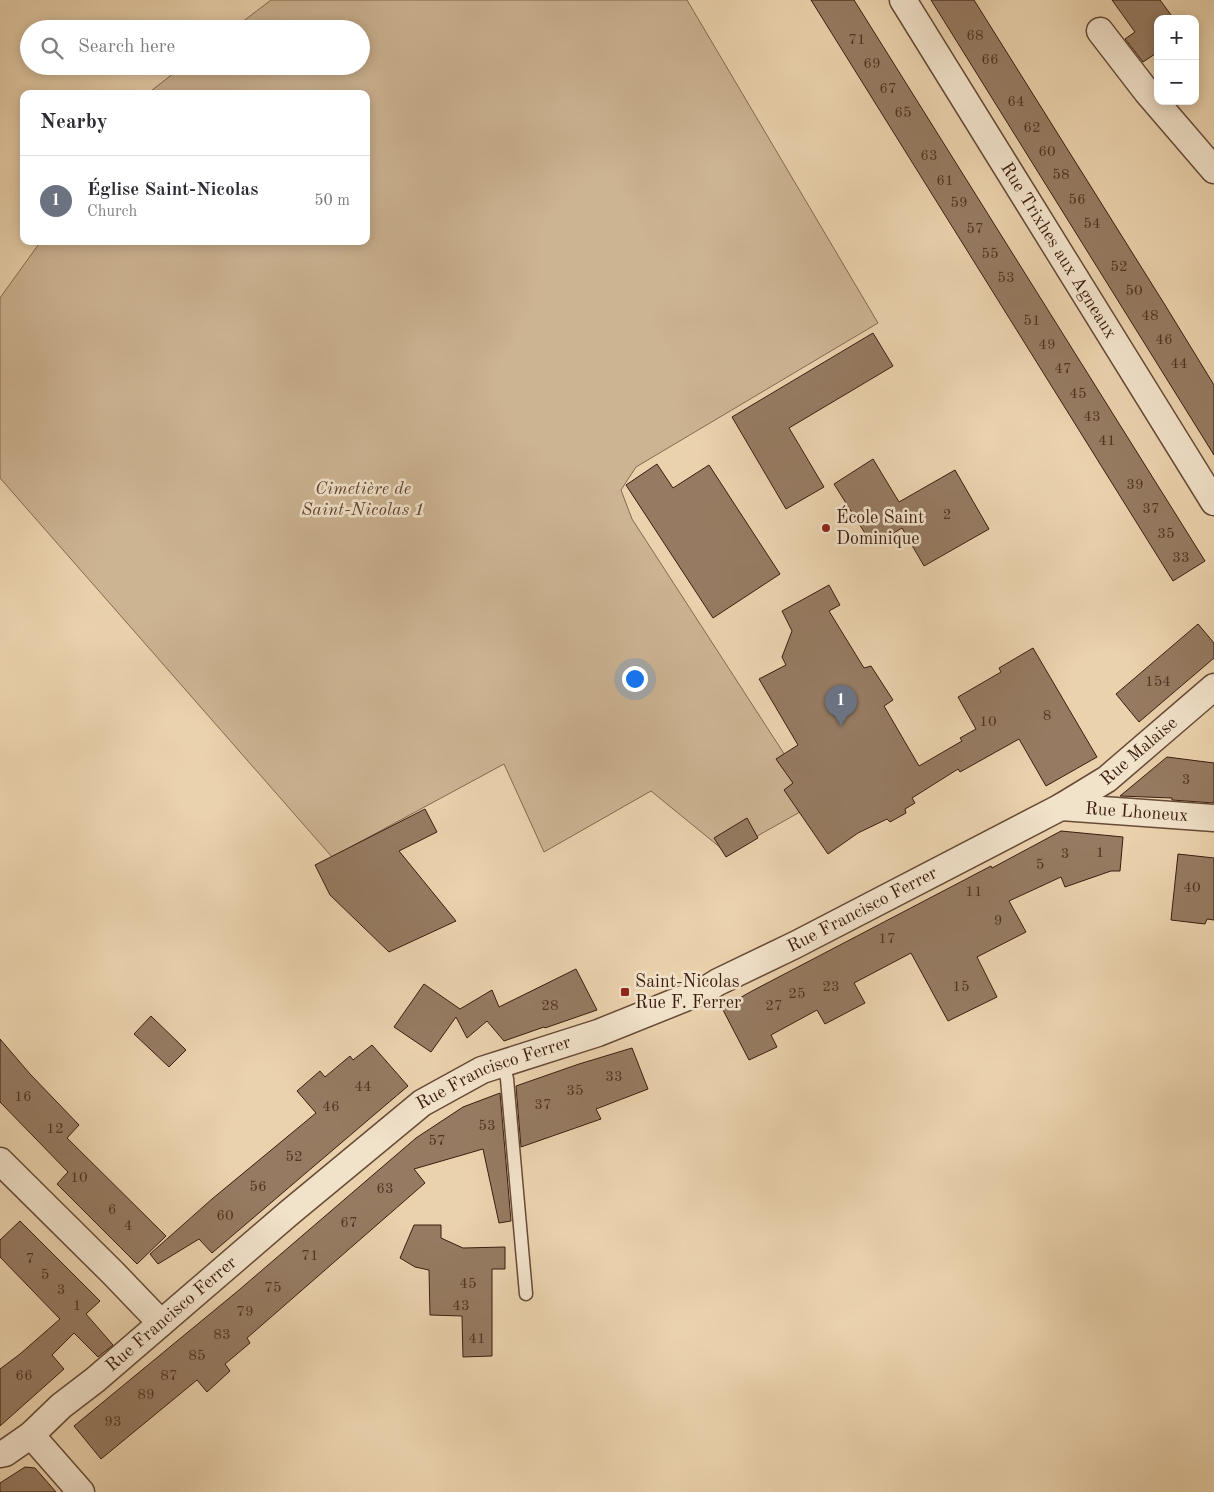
<!DOCTYPE html>
<meta charset="utf-8">
<style>
:root{--surface:#fff;--page:#f2f2f3;--text:#2b2b33;--muted:#7c7c81;--line:#e1e1e2;--accent:#8f2418}
body{margin:0;font-family:"Old Standard TT",serif;background:var(--page);color:var(--text)}
.controls{position:absolute;right:15px;top:15px;display:grid;overflow:hidden;border-radius:10px;box-shadow:0 2px 12px #0003}
.controls button{width:45px;height:45px;display:grid;place-items:center;padding:0;border:0;border-bottom:1px solid var(--line);background:var(--surface);color:var(--text);font:25px sans-serif}
.you{position:absolute;left:634px;top:678px;width:18px;height:18px;margin:-12px;border:4px solid #fff;border-radius:50%;background:#1a73e8;box-shadow:0 0 0 8px #1a73e833}
.badge{display:grid;place-items:center;width:32px;height:32px;border-radius:50%;background:var(--accent);color:#fff;font-size:16px;font-weight:700}
.pin{position:absolute;translate:-50% -41px;filter:drop-shadow(0 1px 2px #0008)}
.pin::after{content:'';position:absolute;top:26px;width:18px;height:15px;background:inherit;clip-path:polygon(0 0,100% 0,50% 100%)}
.list{margin:0;padding:0;list-style:none}
h2{display:flex;justify-content:space-between;align-items:center;height:65px;margin:0;padding:0 20px;font-size:21px}
h2 small{font-size:16px;font-weight:400;color:var(--muted)}
.list li{display:grid;grid-template-columns:32px 1fr auto;gap:15px;align-items:center;box-sizing:border-box;height:90px;padding:0 20px;border-top:1px solid var(--line)}
.list b{display:block;font-size:19px;white-space:nowrap}
.list p{margin:0;font-size:16px;white-space:nowrap;color:var(--muted)}
.list em{font-size:16px;font-style:normal;color:var(--muted)}
.icon{flex:none;width:28px;height:28px;fill:none;stroke:currentColor;stroke-width:2;stroke-linecap:round;stroke-linejoin:round}
.map{position:relative;flex:none;width:1214px;height:1492px;overflow:hidden}
.search{position:absolute;background:var(--surface);box-shadow:0 2px 12px #0003;left:20px;top:20px;width:350px;height:55px;display:flex;align-items:center;gap:12px;box-sizing:border-box;padding:0 18px;border-radius:28px;color:var(--muted);font-size:19px}
.panel{position:absolute;background:var(--surface);box-shadow:0 2px 12px #0003;left:20px;top:90px;width:350px;height:155px;border-radius:10px}
.map>svg:first-child{display:block}
.green{fill:#ccb392;stroke:#846851}
.building{fill:#967b62;stroke:#3c1c10}
.lines{fill:none;stroke-linecap:round;stroke-linejoin:round}
.lane-casing{stroke:#684a37;stroke-width:15}
.street-casing{stroke:#684a37;stroke-width:29}
.lane{stroke:#f1e2ca;stroke-width:12}
.street{stroke:#f1e2ca;stroke-width:26}
.poi-dot{fill:#8f2418;stroke:#f1e2ca;stroke-width:2}
.labels{text-anchor:middle;dominant-baseline:central;stroke-width:5;stroke-linejoin:round;paint-order:stroke}
.number-label{font-size:15px;fill:#523424}
.street-label{font-size:18px;fill:#3c1c10;stroke:#f1e2ca}
.park-label{font-size:18px;font-style:italic;fill:#604230;stroke:#f1e2ca}
.poi-label{font-size:18px;fill:#3c1c10;stroke:#f1e2ca;text-anchor:start}
</style>
<div class="map">
<svg width="1214" height="1492" viewBox="0 0 1214 1492">
<rect width="100%" height="100%" fill="#ead2ad"/>
<filter id="stains"><feTurbulence type="fractalNoise" baseFrequency=".004" numOctaves="4"/><feColorMatrix values="0 0 0 0 .2 0 0 0 0 .09 0 0 0 0 .02 0 0 0 .5 -.17"/></filter>
<radialGradient id="worn" r=".72"><stop offset=".6" stop-color="#630" stop-opacity="0"/><stop offset="1" stop-color="#630" stop-opacity=".3"/></radialGradient>
<polygon class="green" points="271,0 687,0 878,323 636,467 621,490 632,519 816,803 727,853 651,791 544,852 504,764 332,857 0,478 0,298 41,241 366,241 366,94 147,94 183,66 361,66 361,29 233,29"/>
<g class="building">
<polygon points="811,0 854,0 1205,561 1173,581"/>
<polygon points="931,0 974,0 1165,305 1214,385 1214,455"/>
<polygon points="1112,0 1160,0 1174,19 1158,19 1158,52 1143,62 1125,39 1135,32"/>
<polygon points="873,333 893,366 789,428 824,487 786,509 732,417"/>
<polygon points="873,459 899,502 955,470 989,529 924,566 902,528 873,546 834,484"/>
<polygon points="657,464 673,488 709,465 780,574 713,618 626,485"/>
<polygon points="829,585 840,605 829,611 864,668 871,666 893,700 884,706 919,766 962,741 960,738 976,729 958,697 1001,672 999,668 1033,648 1097,757 1046,786 1019,739 960,772 958,769 912,798 915,803 905,809 906,813 890,822 887,819 858,833 828,854 784,790 793,783 776,759 798,745 759,679 786,665 782,657 792,631 782,611"/>
<polygon points="1198,624 1214,643 1214,658 1139,722 1116,694"/>
<polygon points="1167,757 1214,763 1214,803 1172,800 1172,798 1120,796"/>
<polygon points="425,809 437,832 399,851 456,921 389,952 330,895 315,865"/>
<polygon points="747,818 758,838 726,857 714,838"/>
<polygon points="1061,831 1123,837 1120,871 1111,871 1065,887 1061,877 1009,901 1026,932 977,957 997,997 948,1021 911,953 854,983 865,1003 825,1024 817,1010 771,1035 777,1047 749,1060 722,1008 752,991 926,900 991,866 992,868"/>
<polygon points="1178,854 1214,858 1214,920 1207,919 1205,924 1171,920"/>
<polygon points="576,969 597,1010 545,1028 544,1027 504,1041 487,1021 467,1038 456,1017 431,1052 394,1027 424,984 460,1009 492,990 499,1007"/>
<polygon points="151,1016 186,1050 169,1067 134,1034"/>
<polygon points="0,1039 30,1074 79,1125 67,1138 166,1236 137,1264 57,1184 68,1172 0,1102"/>
<polygon points="372,1045 408,1086 212,1253 199,1239 158,1264 150,1254 212,1199 316,1113 297,1091 320,1071 325,1077 350,1056 353,1060"/>
<polygon points="632,1048 648,1089 596,1109 601,1119 521,1147 516,1086 579,1064"/>
<polygon points="500,1093 511,1221 499,1223 483,1149 414,1169 425,1183 247,1338 250,1343 225,1364 230,1371 207,1392 197,1380 101,1459 74,1426 239,1290 416,1138 463,1107"/>
<polygon points="20,1221 100,1301 86,1314 113,1345 98,1357 74,1333 52,1355 64,1369 0,1426 0,1369 20,1354 60,1319 0,1257 0,1240"/>
<polygon points="414,1225 441,1225 441,1238 463,1248 505,1247 505,1269 492,1269 492,1356 463,1357 462,1316 430,1315 429,1270 415,1267 400,1258"/>
<polygon points="25,1467 35,1468 56,1492 0,1492 0,1483"/>
</g>
<g class="lines">
<defs>
<polyline id="lane" points="503,1063 507,1079 526,1294"/>
<g id="street">
<path id="s1" d="M903,0L1214,502"/>
<polyline points="1100,31 1147,92 1214,170"/>
<path id="s2" d="M1061,807L1214,818"/>
<polyline points="0,1161 113,1273 161,1323"/>
<polyline points="31,1435 81,1492"/>
<path id="s3" d="M0,1454L5,1453L31,1435L61,1406L95,1380L289,1213L422,1103L482,1070L598,1033L705,990L718,982L795,945L1061,807L1107,779L1214,687"/>
</g>
</defs>
<use href="#lane" class="lane-casing"/>
<use href="#street" class="street-casing"/>
<use href="#lane" class="lane"/>
<use href="#street" class="street"/>
</g>
<g class="poi-dot">
<circle cx="826" cy="528" r="5"/>
<rect x="620" y="987" width="10" height="10" rx="2.5"/>
</g>
<g class="labels">
<g class="number-label">
<text x="975" y="36">68</text>
<text x="857" y="40">71</text>
<text x="990" y="60">66</text>
<text x="872" y="64">69</text>
<text x="888" y="89">67</text>
<text x="1016" y="102">64</text>
<text x="903" y="113">65</text>
<text x="1032" y="128">62</text>
<text x="1047" y="152">60</text>
<text x="929" y="156">63</text>
<text x="1061" y="175">58</text>
<text x="945" y="181">61</text>
<text x="1077" y="200">56</text>
<text x="959" y="203">59</text>
<text x="1092" y="224">54</text>
<text x="975" y="229">57</text>
<text x="990" y="254">55</text>
<text x="1119" y="267">52</text>
<text x="1006" y="278">53</text>
<text x="1134" y="291">50</text>
<text x="1150" y="316">48</text>
<text x="1032" y="321">51</text>
<text x="1164" y="340">46</text>
<text x="1047" y="345">49</text>
<text x="1179" y="364">44</text>
<text x="1063" y="369">47</text>
<text x="1078" y="394">45</text>
<text x="1092" y="417">43</text>
<text x="1107" y="441">41</text>
<text x="1135" y="485">39</text>
<text x="1151" y="509">37</text>
<text x="947" y="515">2</text>
<text x="1166" y="534">35</text>
<text x="1181" y="558">33</text>
<text x="1158" y="682">154</text>
<text x="1047" y="716">8</text>
<text x="988" y="722">10</text>
<text x="1186" y="780">3</text>
<text x="1100" y="853">1</text>
<text x="1065" y="854">3</text>
<text x="1040" y="865">5</text>
<text x="1192" y="888">40</text>
<text x="974" y="892">11</text>
<text x="998" y="921">9</text>
<text x="887" y="939">17</text>
<text x="831" y="987">23</text>
<text x="961" y="987">15</text>
<text x="797" y="994">25</text>
<text x="550" y="1006">28</text>
<text x="774" y="1006">27</text>
<text x="614" y="1077">33</text>
<text x="363" y="1087">44</text>
<text x="575" y="1091">35</text>
<text x="23" y="1097">16</text>
<text x="543" y="1105">37</text>
<text x="331" y="1107">46</text>
<text x="487" y="1126">53</text>
<text x="55" y="1129">12</text>
<text x="437" y="1141">57</text>
<text x="294" y="1157">52</text>
<text x="79" y="1178">10</text>
<text x="258" y="1187">56</text>
<text x="385" y="1189">63</text>
<text x="112" y="1210">6</text>
<text x="225" y="1216">60</text>
<text x="349" y="1223">67</text>
<text x="128" y="1226">4</text>
<text x="310" y="1256">71</text>
<text x="30" y="1259">7</text>
<text x="45" y="1275">5</text>
<text x="468" y="1284">45</text>
<text x="273" y="1288">75</text>
<text x="61" y="1290">3</text>
<text x="77" y="1306">1</text>
<text x="461" y="1306">43</text>
<text x="245" y="1312">79</text>
<text x="222" y="1335">83</text>
<text x="477" y="1339">41</text>
<text x="197" y="1356">85</text>
<text x="24" y="1376">66</text>
<text x="169" y="1376">87</text>
<text x="146" y="1395">89</text>
<text x="113" y="1422">93</text>
</g>
<g class="street-label">
<text stroke="none"><textPath href="#s1" startOffset="295">Rue Trixhes aux Agneaux</textPath></text>
<text stroke="none"><textPath href="#s3" startOffset="1352">Rue Malaise</textPath></text>
<text stroke="none"><textPath href="#s2" startOffset="76">Rue Lhoneux</textPath></text>
<text stroke="none"><textPath href="#s3" startOffset="1032">Rue Francisco Ferrer</textPath></text>
<text stroke="none"><textPath href="#s3" startOffset="628">Rue Francisco Ferrer</textPath></text>
<text stroke="none"><textPath href="#s3" startOffset="222">Rue Francisco Ferrer</textPath></text>
</g>
<g class="park-label">
<text x="363" y="489">Cimetière de<tspan x="363" dy="21">Saint-Nicolas 1</tspan></text>
</g>
<g class="poi-label">
<text x="836" y="518">École Saint<tspan x="836" dy="21">Dominique</tspan></text>
<text x="635" y="982">Saint-Nicolas<tspan x="635" dy="21">Rue F. Ferrer</tspan></text>
</g>
</g>
<rect width="100%" height="100%" filter="url(#stains)"/>
<rect width="100%" height="100%" fill="url(#worn)"/>
</svg>
<div class="controls">
<button>+</button>
<button>−</button>
</div>
<div class="you"></div>
<div class="pin badge" style="left:841px;top:726px;background:#6b7280">1</div>
<div class="search"><svg class="icon" aria-label="search" viewBox="0 0 24 24"><circle cx="10" cy="10" r="6"/><path d="M15 15l6 6"/></svg>Search here</div>
<section class="panel">
<h2>Nearby<small></small></h2>
<ul class="list">
<li><span class="badge" style="background:#6b7280">1</span><div><b>Église Saint-Nicolas</b><p>Church</p></div><em>50 m</em></li>
</ul>
</section>
</div>
